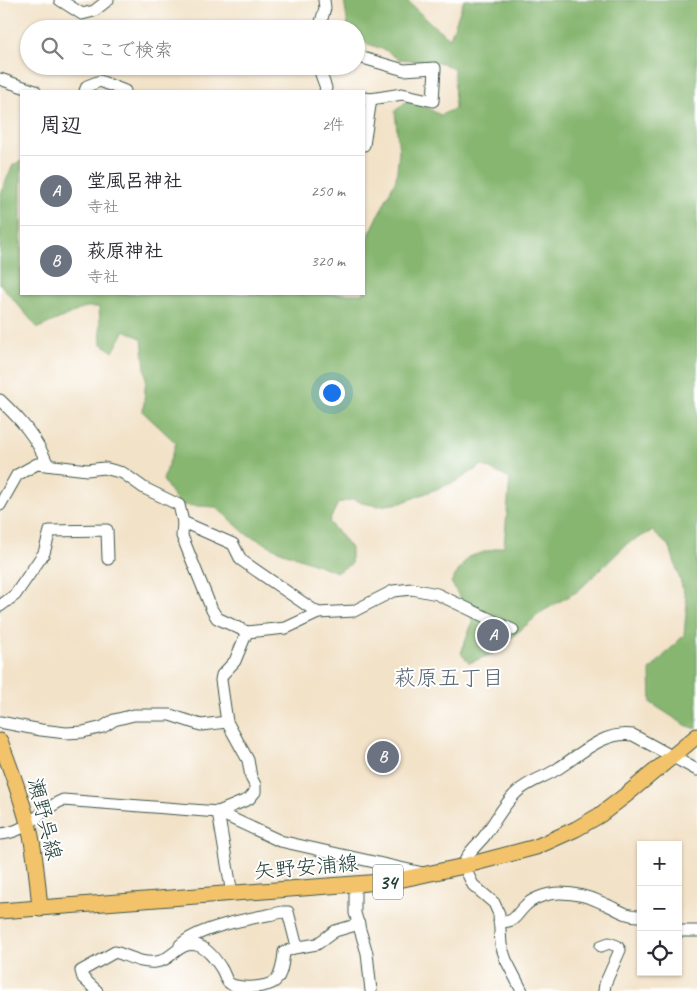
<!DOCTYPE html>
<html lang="ja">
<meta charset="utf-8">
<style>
:root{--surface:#fff;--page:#f2f2f3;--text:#2b2b33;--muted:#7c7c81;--line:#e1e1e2;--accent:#d1495b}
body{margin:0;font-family:Caveat,"Klee One",sans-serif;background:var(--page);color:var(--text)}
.controls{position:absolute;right:15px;bottom:15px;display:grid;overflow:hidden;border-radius:0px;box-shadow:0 1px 4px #0004}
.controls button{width:45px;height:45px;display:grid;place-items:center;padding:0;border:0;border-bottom:1px solid var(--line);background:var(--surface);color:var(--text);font:25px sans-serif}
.you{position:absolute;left:331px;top:392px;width:18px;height:18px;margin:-12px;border:4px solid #fff;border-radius:50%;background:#1a73e8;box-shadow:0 0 0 8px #1a73e833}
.badge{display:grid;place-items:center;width:32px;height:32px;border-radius:50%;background:var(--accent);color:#fff;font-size:16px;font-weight:700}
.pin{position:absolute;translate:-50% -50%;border:2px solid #fff;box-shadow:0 1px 5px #0006}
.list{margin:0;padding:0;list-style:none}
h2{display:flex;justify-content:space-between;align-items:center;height:65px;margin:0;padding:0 20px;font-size:21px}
h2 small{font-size:16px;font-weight:400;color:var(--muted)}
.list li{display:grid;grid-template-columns:32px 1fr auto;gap:15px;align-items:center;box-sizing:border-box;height:70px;padding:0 20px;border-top:1px solid var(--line)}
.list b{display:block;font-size:19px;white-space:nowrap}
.list p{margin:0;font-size:16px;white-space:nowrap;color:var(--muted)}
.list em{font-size:16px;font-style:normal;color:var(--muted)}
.icon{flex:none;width:28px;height:28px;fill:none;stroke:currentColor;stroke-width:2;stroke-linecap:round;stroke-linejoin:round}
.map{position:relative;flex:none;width:697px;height:991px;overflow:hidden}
.search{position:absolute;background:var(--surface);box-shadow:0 1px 4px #0004;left:20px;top:20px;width:345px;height:55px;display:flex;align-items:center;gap:12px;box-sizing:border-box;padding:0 18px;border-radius:28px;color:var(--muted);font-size:19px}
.panel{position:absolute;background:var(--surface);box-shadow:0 1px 4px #0004;left:20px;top:90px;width:345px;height:205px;border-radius:0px}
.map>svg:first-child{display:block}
.forest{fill:#86b670;stroke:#527a52}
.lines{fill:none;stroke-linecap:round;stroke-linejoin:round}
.stream{stroke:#5fc6dc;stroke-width:2.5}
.minor-casing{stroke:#3f564a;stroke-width:13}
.major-casing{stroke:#3f564a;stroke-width:17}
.minor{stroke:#fff;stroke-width:11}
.major{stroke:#f2c36a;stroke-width:15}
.labels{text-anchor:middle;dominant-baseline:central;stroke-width:4;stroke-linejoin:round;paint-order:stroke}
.shield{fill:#fff;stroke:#627771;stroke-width:1}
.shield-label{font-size:20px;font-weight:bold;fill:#1f3d34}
.street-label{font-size:21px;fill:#1f3d34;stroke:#fff}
.neighbourhood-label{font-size:22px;fill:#586572;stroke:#fff}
</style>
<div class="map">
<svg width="697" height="991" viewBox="0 0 697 991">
<rect width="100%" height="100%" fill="#fff"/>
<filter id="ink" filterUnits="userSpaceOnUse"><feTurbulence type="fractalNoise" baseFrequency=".02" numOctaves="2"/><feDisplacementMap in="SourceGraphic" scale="10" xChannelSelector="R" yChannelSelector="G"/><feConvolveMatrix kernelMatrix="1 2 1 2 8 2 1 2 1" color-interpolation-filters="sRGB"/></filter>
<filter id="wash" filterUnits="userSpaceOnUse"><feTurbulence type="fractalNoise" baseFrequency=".0096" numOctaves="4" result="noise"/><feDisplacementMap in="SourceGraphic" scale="20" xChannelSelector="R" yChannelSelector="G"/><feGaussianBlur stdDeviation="1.12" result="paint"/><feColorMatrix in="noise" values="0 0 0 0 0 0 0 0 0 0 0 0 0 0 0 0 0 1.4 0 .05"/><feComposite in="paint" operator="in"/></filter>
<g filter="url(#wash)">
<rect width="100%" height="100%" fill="#f2e2c8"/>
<polygon class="forest" points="344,0 406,0 435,27 450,38 464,0 697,0 697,729 685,725 651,703 650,670 684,635 687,603 670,547 652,531 628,543 578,591 543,611 492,654 469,663 461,653 473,621 451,582 468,557 504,546 510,479 482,465 459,480 401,503 378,506 362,503 354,499 338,503 329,522 351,548 351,564 337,572 278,550 245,533 216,507 179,505 163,480 176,443 143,412 146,378 142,339 125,330 113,352 101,343 99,307 86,307 38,328 0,284 0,194 13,165 21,161 21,294 364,294 364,238 368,237 396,179 399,152 395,111 410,98 440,115 455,109 454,69 442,63 398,59 387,51 363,42 356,35 356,29 351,29 348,26"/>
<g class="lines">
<polyline class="stream" points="0,595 1,597"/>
</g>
</g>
<g filter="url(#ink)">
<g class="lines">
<defs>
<g id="minor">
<polyline points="60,0 82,14 94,11 108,0"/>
<polyline points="319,29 325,8 324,0"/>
<polyline points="356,56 404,70 435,68 433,101 402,94 371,99 364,98"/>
<polyline points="318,66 326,88 325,91"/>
<polyline points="0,79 35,91"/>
<polyline points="85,91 87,86 100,81 125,91"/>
<polyline points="364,145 371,99"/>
<path d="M0,400C22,421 36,437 48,465"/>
<polyline points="0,505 17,475 37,464 87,470 104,468 123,473 144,488 179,505 183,522 182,536 212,610 217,618 247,632 286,628 318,613 354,611 393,591 412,589 437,594 513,630"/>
<polyline points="183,522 233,544 241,560 318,613"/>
<polyline points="0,606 15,595 44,553 50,531 107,530 108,559"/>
<polyline points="0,722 41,730 66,733 83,732 103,727 114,720 134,715 170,715 201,725 227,722"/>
<polyline points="218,812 249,799 255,792 255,785 251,777 248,760 227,722 221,680 222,675 235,661 247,632"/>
<polyline points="218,812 232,894"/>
<path d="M0,834C30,832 38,810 63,800L218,812L280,841L423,873"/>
<polyline points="355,884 355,913 367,953 371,991"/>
<path d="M499,922C516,922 514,917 524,907C532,898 548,893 560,893C575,893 591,897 605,904C617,909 627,917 641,916"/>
<polyline points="678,931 697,931"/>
<path d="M180,945C202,925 255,918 283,912H288L297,947"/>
<polyline points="601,946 609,943 617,946 620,950 605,984 604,991"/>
<path d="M97,991L83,978L81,971L115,952C129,956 141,964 156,962C171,961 179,941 196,945C206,947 216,960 221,968C224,972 225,978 228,982C235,990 267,988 275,981C282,975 283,961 284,952L294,948L317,944L335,931L359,924"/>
<path d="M522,991L506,960L501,945L499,914L494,903L473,885L464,866C465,855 476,846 483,838C495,822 503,805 517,792C528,782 542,778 554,771C578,757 603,730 633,735L697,770"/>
</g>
<g id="major">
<path d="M0,741C12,772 24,804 31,836C36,861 38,885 40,909"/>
<polyline points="0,911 394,881 464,866 536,847 576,829 600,815 626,795 697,736"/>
</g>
</defs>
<use href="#minor" class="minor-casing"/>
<use href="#major" class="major-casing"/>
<use href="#minor" class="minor"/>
<use href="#major" class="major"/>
</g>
</g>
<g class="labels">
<rect class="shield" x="373" y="864.5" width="30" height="35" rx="4"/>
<g class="shield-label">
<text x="388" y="882">34</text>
</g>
<g class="street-label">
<text transform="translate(45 819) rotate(76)">瀬野呉線</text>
<text transform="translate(306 867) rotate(-5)">矢野安浦線</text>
</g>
<g class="neighbourhood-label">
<text x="449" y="678">萩原五丁目</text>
</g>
</g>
</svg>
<div class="controls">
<button>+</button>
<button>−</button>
<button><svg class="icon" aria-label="locate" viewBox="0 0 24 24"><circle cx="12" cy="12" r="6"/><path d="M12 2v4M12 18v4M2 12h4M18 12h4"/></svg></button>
</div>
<div class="you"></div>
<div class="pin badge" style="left:493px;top:635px;background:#6b7280">A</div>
<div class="pin badge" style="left:383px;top:757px;background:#6b7280">B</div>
<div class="search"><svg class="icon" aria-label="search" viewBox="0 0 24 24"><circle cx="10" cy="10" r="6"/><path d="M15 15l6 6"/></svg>ここで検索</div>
<section class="panel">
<h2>周辺<small>2件</small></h2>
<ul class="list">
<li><span class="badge" style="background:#6b7280">A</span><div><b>堂風呂神社</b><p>寺社</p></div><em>250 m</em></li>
<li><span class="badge" style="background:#6b7280">B</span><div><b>萩原神社</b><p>寺社</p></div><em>320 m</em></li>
</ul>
</section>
</div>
